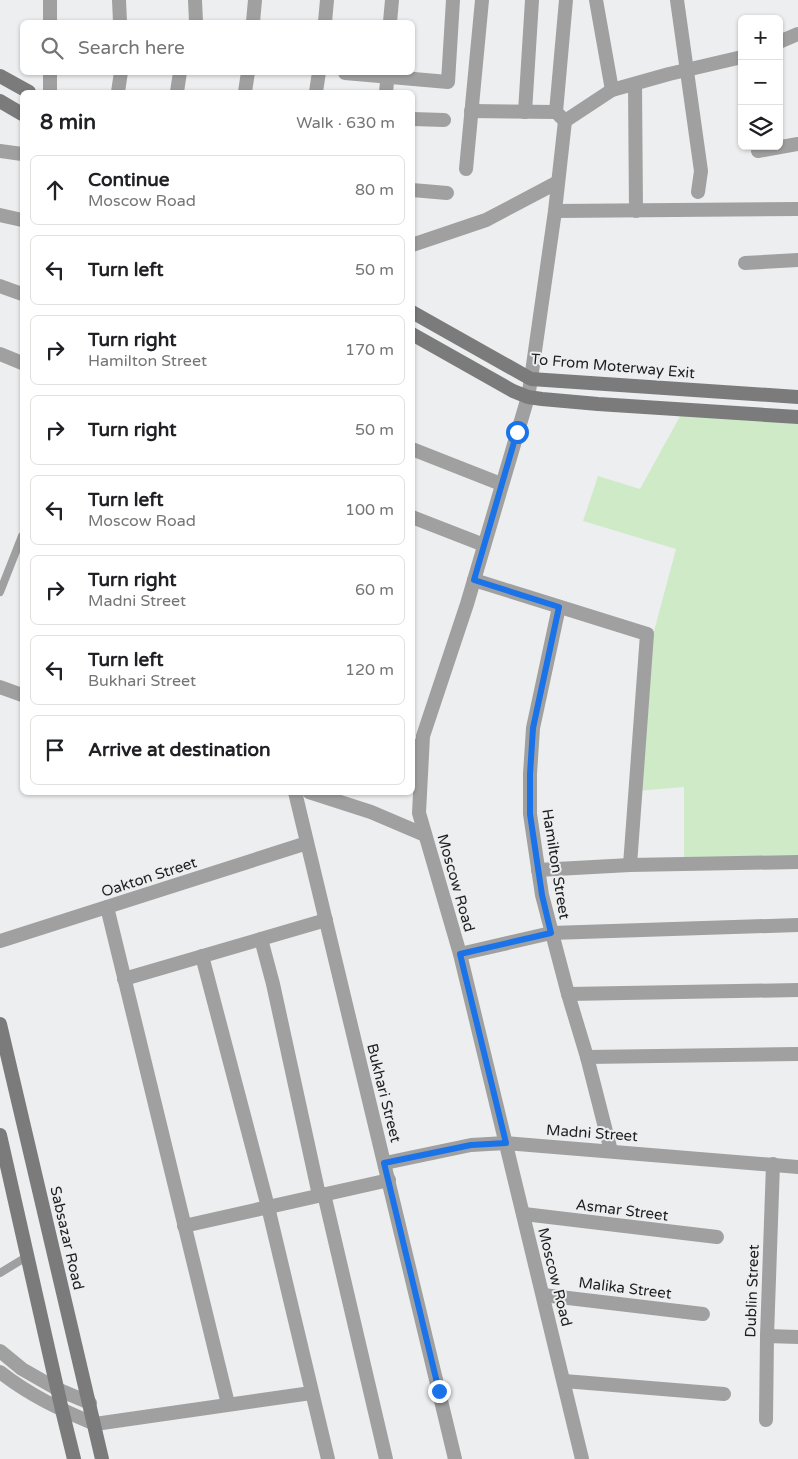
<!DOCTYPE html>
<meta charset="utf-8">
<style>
:root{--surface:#fff;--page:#f2f2f2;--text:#202124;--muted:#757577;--line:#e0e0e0}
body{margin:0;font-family:"Varela Round",sans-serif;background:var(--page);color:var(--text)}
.controls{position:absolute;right:15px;top:15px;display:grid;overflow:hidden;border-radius:8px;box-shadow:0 1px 4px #0004}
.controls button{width:45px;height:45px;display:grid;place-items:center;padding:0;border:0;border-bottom:1px solid var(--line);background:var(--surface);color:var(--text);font:25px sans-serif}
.stop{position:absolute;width:15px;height:15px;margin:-11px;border:4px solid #1a73e8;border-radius:50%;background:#fff}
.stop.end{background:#1a73e8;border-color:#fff;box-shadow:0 1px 5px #0008}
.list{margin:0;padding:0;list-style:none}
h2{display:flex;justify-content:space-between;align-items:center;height:65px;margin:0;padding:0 20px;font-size:21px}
h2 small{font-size:16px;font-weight:400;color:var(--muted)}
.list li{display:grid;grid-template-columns:32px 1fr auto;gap:15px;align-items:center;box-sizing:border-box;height:70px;margin:0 10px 10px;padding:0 10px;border:1px solid var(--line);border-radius:8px}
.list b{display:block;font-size:19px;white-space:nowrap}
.list p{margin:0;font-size:16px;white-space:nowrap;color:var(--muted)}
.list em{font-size:16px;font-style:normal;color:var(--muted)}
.icon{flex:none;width:28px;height:28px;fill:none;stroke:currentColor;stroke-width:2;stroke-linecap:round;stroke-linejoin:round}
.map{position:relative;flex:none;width:798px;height:1459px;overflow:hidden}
.search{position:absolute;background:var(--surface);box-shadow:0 1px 4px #0004;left:20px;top:20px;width:395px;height:55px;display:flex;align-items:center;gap:12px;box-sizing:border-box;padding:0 18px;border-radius:8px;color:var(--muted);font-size:19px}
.panel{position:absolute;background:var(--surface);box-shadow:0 1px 4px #0004;left:20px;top:90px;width:395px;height:705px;border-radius:8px}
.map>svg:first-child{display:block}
.green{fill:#cfeac7}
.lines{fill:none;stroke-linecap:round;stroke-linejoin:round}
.service{stroke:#a1a0a0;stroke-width:8}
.minor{stroke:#a1a0a0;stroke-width:14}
.tertiary{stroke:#a1a0a0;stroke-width:14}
.secondary{stroke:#7c7b7b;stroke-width:14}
.route{stroke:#1a73e8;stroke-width:6}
.labels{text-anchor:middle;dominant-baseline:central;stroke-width:4;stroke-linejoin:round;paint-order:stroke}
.street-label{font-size:15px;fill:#1e1f1f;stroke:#edeeef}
</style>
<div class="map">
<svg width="798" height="1459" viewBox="0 0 798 1459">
<rect width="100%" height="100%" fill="#edeeef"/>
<polygon class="green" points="684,409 798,417 798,862 684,864 684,787 636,791 653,635 676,549 583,521 598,476 640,489"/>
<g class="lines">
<g class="service">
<polyline points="0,592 22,536"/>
<polyline points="0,1273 28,1256"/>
</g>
<g class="minor">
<polyline points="119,0 120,22"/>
<polyline points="195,0 196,22"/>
<polyline points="596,0 612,90"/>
<polyline points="677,0 701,171 698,192"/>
<polyline points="50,22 50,0"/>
<polyline points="253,22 255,0"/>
<polyline points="325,22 327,0"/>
<polyline points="390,22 392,0"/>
<polyline points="779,42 798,34"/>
<polyline points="345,73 448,82 453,0"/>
<polyline points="635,84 636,211"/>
<polyline points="50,92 50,72"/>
<polyline points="118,92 121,72"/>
<polyline points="177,92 180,72"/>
<polyline points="245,92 248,72"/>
<polyline points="316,92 319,72"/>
<polyline points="386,92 388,72"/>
<polyline points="471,111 556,112"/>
<polyline points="525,112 532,0"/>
<polyline points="412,119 444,120"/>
<polyline points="565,121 612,90 669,74 742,57"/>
<polyline points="0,151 22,154"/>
<polyline points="758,151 798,144"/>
<polyline points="466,169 482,0"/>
<polyline points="412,190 447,193"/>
<polyline points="555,211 798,209"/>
<polyline points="0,215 22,220"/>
<polyline points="412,245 486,220 558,182"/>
<polyline points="745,263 798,260"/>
<polyline points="0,286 22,294"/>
<polyline points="0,354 22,363"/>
<polyline points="531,379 555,211 565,121 556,112 566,0"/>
<polyline points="412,449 501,484"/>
<polyline points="412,517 484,545"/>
<polyline points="474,580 647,634 630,865"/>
<polyline points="559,607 533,728 530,774 530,814 542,895 568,994 587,1057 611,1151"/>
<polyline points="412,745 422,749"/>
<polyline points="295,792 455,1459"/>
<polyline points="538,870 630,865 798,862"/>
<polyline points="107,907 228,1404"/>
<polyline points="261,939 273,984 319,1195"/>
<polyline points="0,941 307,843"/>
<polyline points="460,954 551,933 798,925"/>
<polyline points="202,956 268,1207 328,1459"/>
<polyline points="124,979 326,920"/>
<polyline points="568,994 798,990"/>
<polyline points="587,1057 798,1054"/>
<polyline points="385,1163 471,1145 506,1143"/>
<polyline points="324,1194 386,1459"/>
<polyline points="524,1214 717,1237"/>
<polyline points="184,1226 389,1180"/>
<polyline points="543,1295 703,1314"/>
<polyline points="767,1336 798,1337"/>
<polyline points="564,1381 724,1394"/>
<polyline points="766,1420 767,1336 773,1164"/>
<polyline points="95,1424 311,1393"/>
</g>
<g class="tertiary">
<polyline points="531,379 528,397 467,604 423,736 419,813 460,954 582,1459"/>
<polyline points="0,687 22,695"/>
<polyline points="309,792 371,812 425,835"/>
<polyline points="506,1143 798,1167"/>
<polyline points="0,1351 22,1369 57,1389 90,1403"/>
<path d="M0,1372C29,1395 61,1410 95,1424"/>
</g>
<g class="secondary">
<polyline points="0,76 29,92"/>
<polyline points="0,101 22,114"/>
<polyline points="412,312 531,379 798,397"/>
<polyline points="412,334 513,391 528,397 542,399 598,404 798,417"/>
<polyline points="0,1024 102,1459"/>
<polyline points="0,1135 62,1410 74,1459"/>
</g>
</g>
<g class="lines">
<polyline class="route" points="439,1391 384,1163 471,1145 506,1143 460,954 551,933 542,895 530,814 530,774 533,728 559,607 474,580 517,432"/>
</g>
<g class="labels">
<g class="street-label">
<text transform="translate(613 366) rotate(5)">To From Moterway Exit</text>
<text transform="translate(556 864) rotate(81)">Hamilton Street</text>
<text transform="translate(149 877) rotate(-18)">Oakton Street</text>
<text transform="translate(456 883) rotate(74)">Moscow Road</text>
<text transform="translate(384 1093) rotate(76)">Bukhari Street</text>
<text transform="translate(592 1133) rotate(4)">Madni Street</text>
<text transform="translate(622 1210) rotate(7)">Asmar Street</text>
<text transform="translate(67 1238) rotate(77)">Sabsazar Road</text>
<text transform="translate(555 1277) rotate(76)">Moscow Road</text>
<text transform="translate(625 1288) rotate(7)">Malika Street</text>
<text transform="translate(752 1291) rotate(-88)">Dublin Street</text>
</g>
</g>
</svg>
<div class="controls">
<button>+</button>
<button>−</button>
<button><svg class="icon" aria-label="layers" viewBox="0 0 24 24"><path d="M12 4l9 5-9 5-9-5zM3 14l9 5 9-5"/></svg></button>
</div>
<div class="stop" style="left:517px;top:432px"></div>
<div class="stop end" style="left:439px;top:1391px"></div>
<div class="search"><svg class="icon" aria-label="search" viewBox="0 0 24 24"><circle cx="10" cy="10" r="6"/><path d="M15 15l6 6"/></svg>Search here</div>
<section class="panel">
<h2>8 min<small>Walk · 630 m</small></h2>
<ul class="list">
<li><svg class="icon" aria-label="ahead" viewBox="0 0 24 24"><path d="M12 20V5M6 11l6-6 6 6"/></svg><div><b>Continue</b><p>Moscow Road</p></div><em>80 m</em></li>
<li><svg class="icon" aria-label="left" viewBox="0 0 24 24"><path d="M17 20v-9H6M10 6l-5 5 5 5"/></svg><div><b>Turn left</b></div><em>50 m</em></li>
<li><svg class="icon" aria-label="right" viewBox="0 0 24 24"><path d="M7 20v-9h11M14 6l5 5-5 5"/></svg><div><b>Turn right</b><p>Hamilton Street</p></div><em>170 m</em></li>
<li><svg class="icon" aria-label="right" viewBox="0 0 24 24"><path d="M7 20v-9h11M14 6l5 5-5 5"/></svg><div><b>Turn right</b></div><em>50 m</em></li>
<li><svg class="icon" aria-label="left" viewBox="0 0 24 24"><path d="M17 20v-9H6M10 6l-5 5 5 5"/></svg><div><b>Turn left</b><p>Moscow Road</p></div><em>100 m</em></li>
<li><svg class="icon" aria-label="right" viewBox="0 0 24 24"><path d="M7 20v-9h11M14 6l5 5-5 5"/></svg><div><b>Turn right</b><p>Madni Street</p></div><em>60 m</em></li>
<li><svg class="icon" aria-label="left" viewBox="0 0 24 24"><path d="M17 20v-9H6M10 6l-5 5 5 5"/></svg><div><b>Turn left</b><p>Bukhari Street</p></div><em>120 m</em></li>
<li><svg class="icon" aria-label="arrive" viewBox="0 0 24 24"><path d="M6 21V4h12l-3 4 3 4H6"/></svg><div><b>Arrive at destination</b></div></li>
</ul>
</section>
</div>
